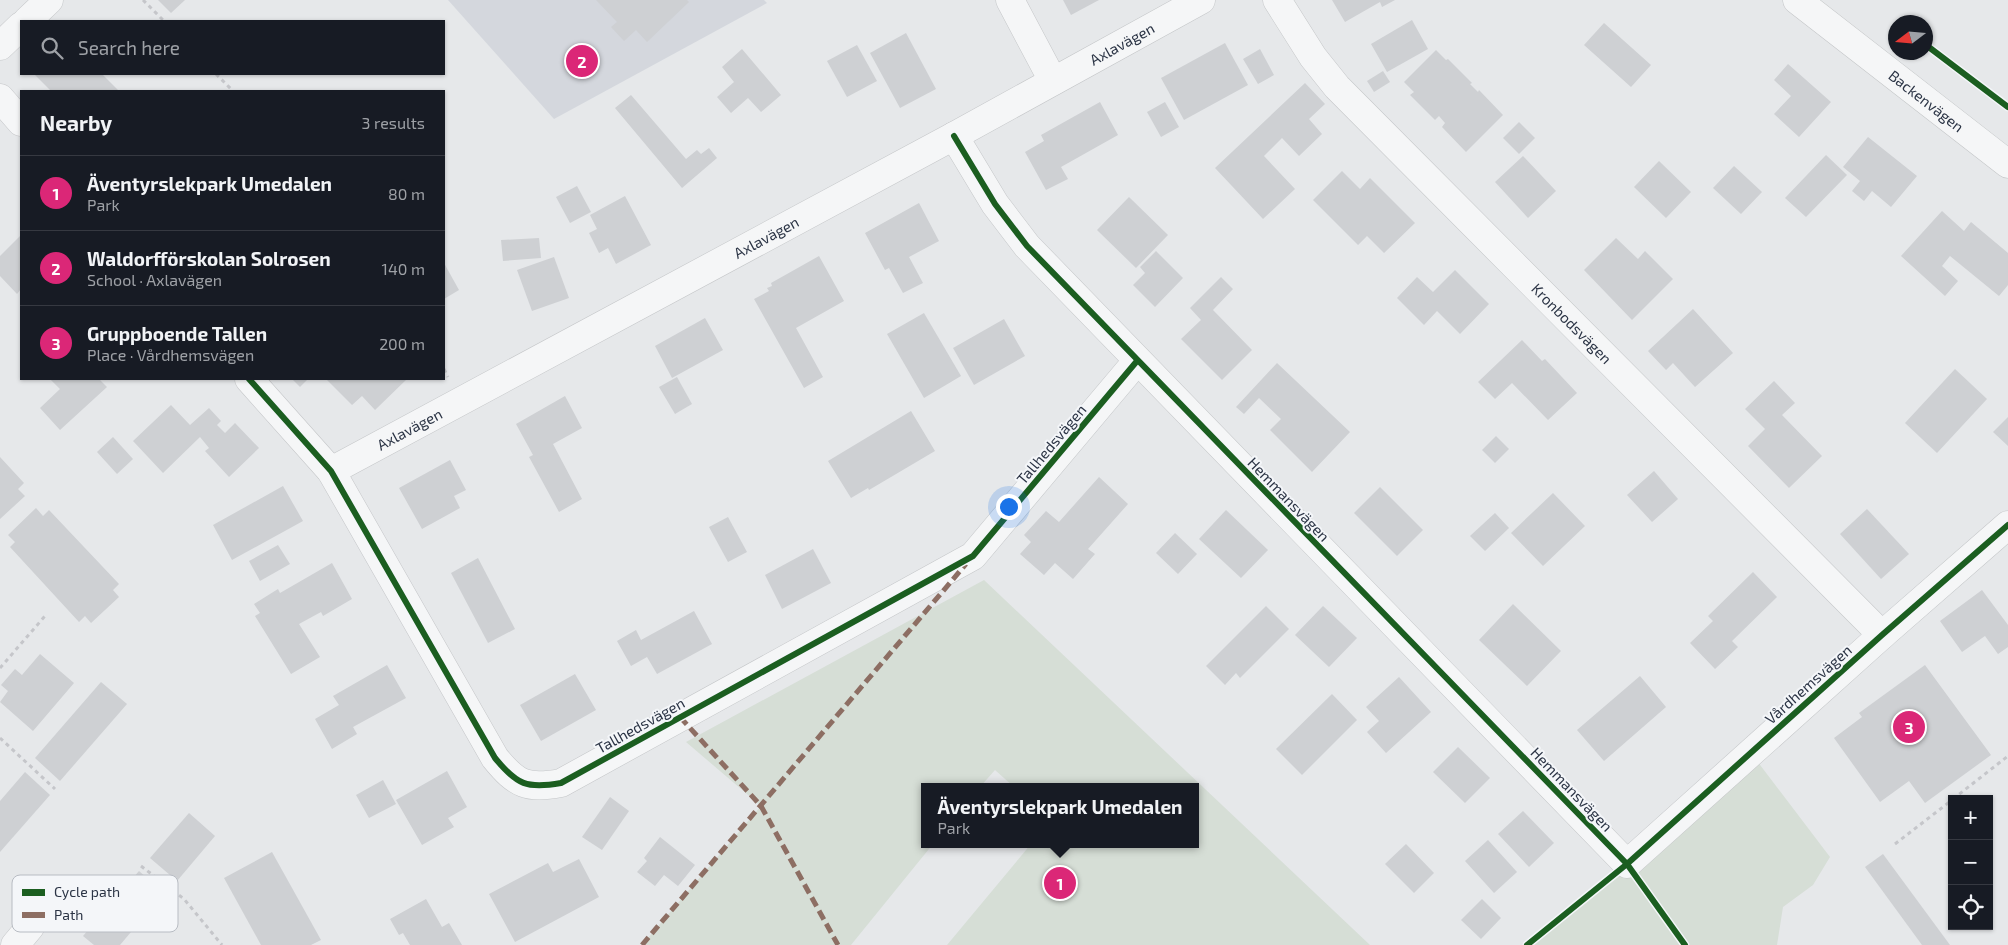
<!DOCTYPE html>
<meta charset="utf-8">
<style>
:root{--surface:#171b24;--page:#20242c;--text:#f1f3f6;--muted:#9ea1a6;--line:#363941;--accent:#db2777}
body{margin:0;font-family:"Exo 2",sans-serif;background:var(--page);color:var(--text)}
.controls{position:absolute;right:15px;bottom:15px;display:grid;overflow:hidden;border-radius:0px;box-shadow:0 1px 4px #0004}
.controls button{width:45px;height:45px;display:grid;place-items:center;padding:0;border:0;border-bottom:1px solid var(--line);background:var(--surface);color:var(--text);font:25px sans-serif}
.compass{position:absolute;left:1888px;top:15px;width:45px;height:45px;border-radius:50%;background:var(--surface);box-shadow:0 1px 4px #0004;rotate:254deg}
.you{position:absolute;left:1008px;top:506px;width:18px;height:18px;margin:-12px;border:4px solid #fff;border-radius:50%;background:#1a73e8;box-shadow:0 0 0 8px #1a73e833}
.badge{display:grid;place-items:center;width:32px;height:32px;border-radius:50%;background:var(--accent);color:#fff;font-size:16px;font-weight:700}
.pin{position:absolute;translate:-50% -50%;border:2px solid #fff;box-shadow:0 1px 5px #0006}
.popup{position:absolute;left:921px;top:783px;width:278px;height:65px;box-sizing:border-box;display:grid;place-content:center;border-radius:0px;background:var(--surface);filter:drop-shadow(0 1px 4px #0005);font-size:16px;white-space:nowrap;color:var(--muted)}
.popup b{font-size:19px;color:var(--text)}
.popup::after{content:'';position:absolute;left:50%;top:100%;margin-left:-10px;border:10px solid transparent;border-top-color:var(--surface)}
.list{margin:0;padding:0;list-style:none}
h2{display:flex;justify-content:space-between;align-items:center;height:65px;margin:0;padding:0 20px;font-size:21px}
h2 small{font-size:16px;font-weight:400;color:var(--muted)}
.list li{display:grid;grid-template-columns:32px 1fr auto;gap:15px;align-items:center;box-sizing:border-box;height:75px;padding:0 20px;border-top:1px solid var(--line)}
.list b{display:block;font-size:19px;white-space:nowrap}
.list p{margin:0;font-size:16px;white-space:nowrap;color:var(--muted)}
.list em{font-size:16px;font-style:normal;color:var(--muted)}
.icon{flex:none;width:28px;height:28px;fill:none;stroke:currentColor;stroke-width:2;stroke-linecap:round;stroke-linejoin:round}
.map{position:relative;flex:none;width:2008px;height:945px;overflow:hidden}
.search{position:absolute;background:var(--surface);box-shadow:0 1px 4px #0004;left:20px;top:20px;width:425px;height:55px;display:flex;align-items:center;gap:12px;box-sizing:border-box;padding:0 18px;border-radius:0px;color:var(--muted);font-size:19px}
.panel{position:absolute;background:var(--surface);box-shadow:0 1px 4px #0004;left:20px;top:90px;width:425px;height:290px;border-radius:0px}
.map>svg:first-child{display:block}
.built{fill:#d4d7dd}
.green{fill:#d6ded6}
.building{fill:#ced0d3}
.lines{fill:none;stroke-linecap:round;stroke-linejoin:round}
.minor-casing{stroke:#c4c6c8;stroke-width:29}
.path{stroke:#c5c6ca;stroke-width:3;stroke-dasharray:4 4;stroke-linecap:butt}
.minor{stroke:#f5f6f7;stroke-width:28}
.quiet{stroke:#8d6e63;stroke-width:5;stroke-dasharray:10 5;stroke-linecap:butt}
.cycleway-casing{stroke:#f4f6f9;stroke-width:9}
.cycleway{stroke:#1b5e20;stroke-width:6}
.labels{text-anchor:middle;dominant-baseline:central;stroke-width:4;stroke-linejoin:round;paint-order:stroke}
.street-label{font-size:15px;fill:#2b3445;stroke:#f4f6f9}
.key{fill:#f4f6f9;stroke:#b8bcc3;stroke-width:1}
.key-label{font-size:14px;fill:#2b3445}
</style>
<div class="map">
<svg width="2008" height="945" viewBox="0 0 2008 945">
<rect width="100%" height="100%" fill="#e6e8ea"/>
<polygon class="built" points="448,0 764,0 767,3 554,119"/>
<g class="green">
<polygon points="984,580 1370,945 947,945 1031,844 1195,844 1195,787 1014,787 995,770 980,787 925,787 925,844 933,844 851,945 642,945 761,806 686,742"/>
<polygon points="1751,753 1830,857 1813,885 1783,907 1777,945 1527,945 1627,864"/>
</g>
<g class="building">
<polygon points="158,0 185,0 171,13"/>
<polygon points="596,0 687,0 689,2 647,42 636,30 624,41 611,27 617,22"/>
<polygon points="1063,0 1099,0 1071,15"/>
<polygon points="1332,0 1395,0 1382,7 1380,2 1345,22"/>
<polygon points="1412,20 1428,49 1387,72 1371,44"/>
<polygon points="1604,23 1651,65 1631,87 1584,45"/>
<polygon points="906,33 936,89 900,108 870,53"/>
<polygon points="1225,43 1248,85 1184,120 1161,78"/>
<polygon points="857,45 877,81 847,97 827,61"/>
<polygon points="742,49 781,95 761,112 748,98 731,113 717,97 734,82 722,67"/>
<polygon points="1260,49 1274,75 1258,84 1243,59"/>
<polygon points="1436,50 1446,60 1448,59 1472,83 1470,84 1478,92 1479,90 1503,115 1466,152 1442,127 1445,123 1439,116 1435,120 1410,95 1414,92 1404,82"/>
<polygon points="1788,64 1831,102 1799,137 1774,114 1791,96 1774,80"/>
<polygon points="1383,71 1390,82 1374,92 1367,81"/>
<polygon points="34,74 102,74 119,91 51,91"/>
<polygon points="1305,83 1325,104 1309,119 1322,134 1299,156 1282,138 1264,156 1295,189 1263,219 1215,168"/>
<polygon points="631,95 686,159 697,150 701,154 709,148 717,158 682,188 615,108"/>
<polygon points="1100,102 1118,135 1061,167 1068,179 1046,190 1025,152 1044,141 1041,135"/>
<polygon points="1165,102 1179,127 1161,137 1147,112"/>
<polygon points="1519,122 1535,138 1519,154 1503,138"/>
<polygon points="1868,137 1917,176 1891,207 1872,191 1864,201 1852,191 1860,181 1843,167"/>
<polygon points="1826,155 1847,175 1806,217 1785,198"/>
<polygon points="1523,156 1556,191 1528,218 1495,182"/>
<polygon points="1659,161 1691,192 1666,218 1634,187"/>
<polygon points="1734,166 1762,192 1741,214 1713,188"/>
<polygon points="1342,171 1360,189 1370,178 1415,223 1384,253 1367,236 1358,245 1313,200"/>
<polygon points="577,186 591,212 570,223 556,197"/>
<polygon points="625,196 651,245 616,264 608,248 599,253 589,233 597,229 590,215"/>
<polygon points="1129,197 1168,235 1136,268 1097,230"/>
<polygon points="919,203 939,241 909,257 923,283 903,293 889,268 885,270 865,233"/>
<polygon points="1942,211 1964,231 1971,222 2008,253 2008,285 1999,296 1950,256 1942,266 1958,281 1945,296 1901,256"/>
<polygon points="21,235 21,289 17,294 0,276 0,256"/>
<polygon points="539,238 541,258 503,261 501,240"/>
<polygon points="1616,238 1638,259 1645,251 1673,279 1632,320 1584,270"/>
<polygon points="1156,251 1183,278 1155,307 1133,285 1145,273 1140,267"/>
<polygon points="819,256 844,301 796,328 823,377 804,388 754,299 769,291 767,288 772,286 771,283"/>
<polygon points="554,257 569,298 532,311 517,270"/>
<polygon points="444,263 459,290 444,299"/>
<polygon points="1455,270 1489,304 1460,334 1437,311 1424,325 1397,298 1417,277 1433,292"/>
<polygon points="1221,277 1233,289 1213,310 1252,350 1222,380 1181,339 1201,320 1190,308"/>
<polygon points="1693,309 1733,353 1695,387 1673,363 1666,370 1648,351"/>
<polygon points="924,313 961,376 924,398 887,334"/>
<polygon points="705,318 723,350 672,378 655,346"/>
<polygon points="1004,319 1025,356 974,385 953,348"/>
<polygon points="1522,340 1542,361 1545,359 1577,393 1548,420 1512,383 1495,399 1478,382"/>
<polygon points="1277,363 1350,432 1312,472 1270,430 1281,419 1259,398 1244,414 1236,407"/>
<polygon points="1955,369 1987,399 1937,453 1905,423"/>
<polygon points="677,377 692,404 675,414 659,387"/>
<polygon points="50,379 99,379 107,387 60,430 40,408 60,389"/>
<polygon points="292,379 308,379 300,387"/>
<polygon points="326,379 407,379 375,410 362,396 352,405"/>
<polygon points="1774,381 1795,403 1782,415 1822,456 1789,488 1748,446 1765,429 1745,409"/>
<polygon points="565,396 582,428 553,444 582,499 559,512 529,457 533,455 516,424"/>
<polygon points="171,405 190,425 209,408 221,421 217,425 225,433 235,423 259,448 229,477 205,451 209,448 200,437 163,473 133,441"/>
<polygon points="911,411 935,451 869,490 868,488 851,498 828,461"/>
<polygon points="2008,417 2008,446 1993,432"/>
<polygon points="1496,436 1509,449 1495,463 1482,450"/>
<polygon points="113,437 133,459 117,474 97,452"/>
<polygon points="0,457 24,483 18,489 25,496 0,519"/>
<polygon points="450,460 466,490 454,496 460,508 422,529 399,488"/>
<polygon points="1654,471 1678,499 1652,522 1627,495"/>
<polygon points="1099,477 1128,504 1088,549 1095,554 1073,579 1055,563 1044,575 1020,554 1031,542 1024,535 1046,511 1059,522"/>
<polygon points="283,486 303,521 232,560 213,525"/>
<polygon points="1380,487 1423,530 1397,556 1354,513"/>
<polygon points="1553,493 1585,526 1543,566 1511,533"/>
<polygon points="36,508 43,516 49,510 119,584 113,590 119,597 91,623 85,616 79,622 10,547 15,542 8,535"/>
<polygon points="1867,509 1909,554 1881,579 1840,534"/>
<polygon points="1226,510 1268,550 1241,578 1199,539"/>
<polygon points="1495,513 1509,528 1485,551 1470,536"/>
<polygon points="728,517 747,552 728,562 709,527"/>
<polygon points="1175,533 1197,554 1178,574 1156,553"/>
<polygon points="278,545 290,564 260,581 249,561"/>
<polygon points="813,549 831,583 782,609 765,575"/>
<polygon points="478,558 515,629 488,643 451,573"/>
<polygon points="332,563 352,599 323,616 321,612 299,624 320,657 291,674 255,616 260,613 254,604 278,589 280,593"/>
<polygon points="1753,572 1777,597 1732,641 1738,647 1715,669 1690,643 1713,621 1708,616"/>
<polygon points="1982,590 2008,625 2008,647 1998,654 1985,636 1962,652 1940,621"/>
<polygon points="1513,604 1561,651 1527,686 1479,640"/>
<polygon points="1266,606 1289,629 1240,678 1236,673 1225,685 1206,666"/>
<polygon points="1323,606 1357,638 1329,667 1295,635"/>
<polygon points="694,611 712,644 657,674 647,657 631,666 617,641 636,630 641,640"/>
<polygon points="40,654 74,683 33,731 0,702 8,691 1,685 15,669 22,675"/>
<polygon points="387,665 406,698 353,727 357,734 332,749 315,719 339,705 333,696"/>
<polygon points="1925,665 1991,755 1925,803 1909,781 1880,802 1834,738 1862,717 1859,713"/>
<polygon points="575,674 596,710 541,741 520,705"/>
<polygon points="1640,676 1666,707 1604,761 1577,730"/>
<polygon points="1399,677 1431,712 1386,753 1367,732 1379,721 1366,707"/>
<polygon points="101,682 127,704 60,781 35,758"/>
<polygon points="1332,694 1357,720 1302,775 1276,749"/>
<polygon points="1458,747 1490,778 1465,803 1433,772"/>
<polygon points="447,771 467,807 448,818 454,827 422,845 396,800"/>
<polygon points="25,772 50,795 0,852 0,801"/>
<polygon points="383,780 396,804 369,818 356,795"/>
<polygon points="610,797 629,811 602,850 582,837"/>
<polygon points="1523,811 1554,843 1529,867 1498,834"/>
<polygon points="189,813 215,836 177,881 150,858"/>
<polygon points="660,837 695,865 678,886 664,875 655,886 637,872 647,861 644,858"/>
<polygon points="1488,840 1517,872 1494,893 1465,861"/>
<polygon points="1406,844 1434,873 1414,893 1385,864"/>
<polygon points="272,852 321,940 311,945 261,945 224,878"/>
<polygon points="1883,854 1950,945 1922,945 1865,867"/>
<polygon points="579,859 599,897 515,942 489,894 548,863 553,872"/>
<polygon points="139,871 164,893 120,945 94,945 83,936"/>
<polygon points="426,899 442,927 449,923 462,945 410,945 403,933 399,935 390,919"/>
<polygon points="1482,899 1501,918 1481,939 1461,920"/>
</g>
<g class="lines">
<defs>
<g id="minor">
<polyline points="1010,0 1053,81"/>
<path id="s1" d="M1277,0L1313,57L1337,87L1882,635"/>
<path id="s2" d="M1797,0L2008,164"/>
<polyline points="27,21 49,0"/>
<polyline points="0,46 21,26"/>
<polyline points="0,98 21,122"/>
<polyline points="954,136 995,204 1027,246 1627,864 1882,635 2008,525"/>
<path d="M249,379L331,471L495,758C517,785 527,789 561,783L973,556L1137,361"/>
<path id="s3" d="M331,471L954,136L1201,0"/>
<polyline points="15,945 30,927"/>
</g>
</defs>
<use href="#minor" class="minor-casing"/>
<g class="path">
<polyline points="143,0 164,21"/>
<polyline points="216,74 233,91"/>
<polyline points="444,369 448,377"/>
<polyline points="0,668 45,616"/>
<polyline points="0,738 55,789"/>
<polyline points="1953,799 2008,756"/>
<polyline points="1895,844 1952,800"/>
<polyline points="141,866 184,899 222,945"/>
</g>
<use href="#minor" class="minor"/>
<g class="quiet">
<polyline points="680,717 761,806 838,945"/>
<polyline points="642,945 966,564"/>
</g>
<defs>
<g id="cycleway">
<polyline points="1926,45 2008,107"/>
<polyline points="954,136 995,204 1027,246 1627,864 1685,945"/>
<path d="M249,379L331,471L495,758C517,785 527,789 561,783L973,556L1137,361"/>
<polyline points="1527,945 1627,864 1882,635 2008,525"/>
</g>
</defs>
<use href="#cycleway" class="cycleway-casing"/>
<use href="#cycleway" class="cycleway"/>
</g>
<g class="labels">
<g class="street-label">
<text stroke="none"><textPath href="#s3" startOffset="899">Axlavägen</textPath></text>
<text stroke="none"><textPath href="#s2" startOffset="164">Backenvägen</textPath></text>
<text stroke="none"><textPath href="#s3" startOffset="494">Axlavägen</textPath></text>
<text stroke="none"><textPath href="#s1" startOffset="439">Kronbodsvägen</textPath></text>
<text stroke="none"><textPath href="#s3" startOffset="89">Axlavägen</textPath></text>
<text transform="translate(1051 444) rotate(-50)">Tallhedsvägen</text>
<text transform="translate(1289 499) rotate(46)">Hemmansvägen</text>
<text transform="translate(1808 684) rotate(-42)">Vårdhemsvägen</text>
<text transform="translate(640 725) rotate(-29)">Tallhedsvägen</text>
<text transform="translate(1572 789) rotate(46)">Hemmansvägen</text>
</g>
</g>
<rect x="12" y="875" width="166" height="57" rx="8" class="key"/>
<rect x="22" y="889" width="23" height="7" fill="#1b5e20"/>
<rect x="22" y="912" width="23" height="6" fill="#8d6e63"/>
<g class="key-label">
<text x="54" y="897">Cycle path</text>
<text x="54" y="920">Path</text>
</g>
</svg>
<div class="controls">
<button>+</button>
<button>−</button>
<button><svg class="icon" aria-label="locate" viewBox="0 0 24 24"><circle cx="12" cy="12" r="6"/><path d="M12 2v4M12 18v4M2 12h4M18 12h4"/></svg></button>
</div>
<svg class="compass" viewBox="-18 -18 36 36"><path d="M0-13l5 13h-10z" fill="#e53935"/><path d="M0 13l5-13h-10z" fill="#9ea1a6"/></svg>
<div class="you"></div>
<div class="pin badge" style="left:1060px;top:883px">1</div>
<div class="popup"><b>Äventyrslekpark Umedalen</b>Park</div>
<div class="pin badge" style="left:582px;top:61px">2</div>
<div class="pin badge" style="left:1909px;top:727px">3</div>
<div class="search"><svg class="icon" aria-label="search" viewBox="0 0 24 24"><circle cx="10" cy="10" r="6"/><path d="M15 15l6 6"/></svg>Search here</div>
<section class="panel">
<h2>Nearby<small>3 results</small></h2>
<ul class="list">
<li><span class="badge">1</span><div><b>Äventyrslekpark Umedalen</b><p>Park</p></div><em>80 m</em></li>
<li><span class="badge">2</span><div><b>Waldorfförskolan Solrosen</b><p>School · Axlavägen</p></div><em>140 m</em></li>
<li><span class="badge">3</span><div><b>Gruppboende Tallen</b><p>Place · Vårdhemsvägen</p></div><em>200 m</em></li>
</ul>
</section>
</div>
